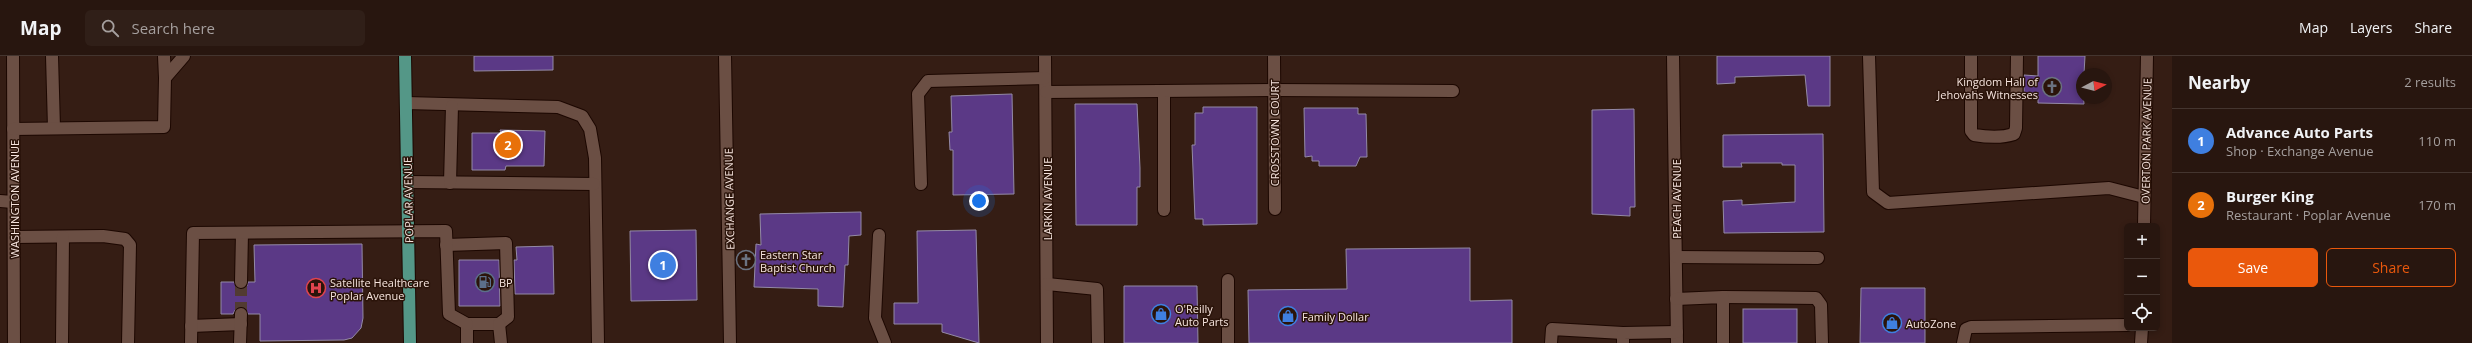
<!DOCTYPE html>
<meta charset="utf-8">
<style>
:root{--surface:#28160f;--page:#301f18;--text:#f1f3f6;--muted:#a59f9e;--line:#44352f;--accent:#ea580c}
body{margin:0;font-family:"Open Sans",sans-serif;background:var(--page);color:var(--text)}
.controls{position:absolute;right:12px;bottom:12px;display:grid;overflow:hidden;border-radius:6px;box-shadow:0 2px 6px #0003}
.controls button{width:36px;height:36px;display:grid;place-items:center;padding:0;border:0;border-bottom:1px solid var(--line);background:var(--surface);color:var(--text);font:20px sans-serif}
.compass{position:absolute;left:2076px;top:12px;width:36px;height:36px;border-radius:50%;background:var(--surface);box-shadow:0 2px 6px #0003;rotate:83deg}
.you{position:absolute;left:979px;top:145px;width:14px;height:14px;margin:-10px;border:3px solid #fff;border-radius:50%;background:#1a73e8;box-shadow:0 0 0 6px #1a73e833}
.badge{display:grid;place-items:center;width:26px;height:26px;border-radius:50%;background:var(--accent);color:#fff;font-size:13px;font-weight:700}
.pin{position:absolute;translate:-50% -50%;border:2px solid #fff;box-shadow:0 1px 4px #0006}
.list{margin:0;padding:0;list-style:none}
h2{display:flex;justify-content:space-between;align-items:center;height:52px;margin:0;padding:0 16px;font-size:17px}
h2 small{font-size:13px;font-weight:400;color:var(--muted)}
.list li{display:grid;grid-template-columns:26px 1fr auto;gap:12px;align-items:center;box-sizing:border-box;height:64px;padding:0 16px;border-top:1px solid var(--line)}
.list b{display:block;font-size:15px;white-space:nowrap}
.list p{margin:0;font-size:13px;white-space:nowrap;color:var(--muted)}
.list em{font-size:13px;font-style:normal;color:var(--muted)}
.actions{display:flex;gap:8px;padding:12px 16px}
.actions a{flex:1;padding:9px 0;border:1px solid var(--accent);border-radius:6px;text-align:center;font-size:14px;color:var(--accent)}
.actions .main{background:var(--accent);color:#fff}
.icon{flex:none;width:22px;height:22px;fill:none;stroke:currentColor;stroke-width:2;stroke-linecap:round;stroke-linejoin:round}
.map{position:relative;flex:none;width:2172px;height:287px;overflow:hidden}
header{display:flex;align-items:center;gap:24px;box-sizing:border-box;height:56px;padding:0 20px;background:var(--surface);border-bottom:1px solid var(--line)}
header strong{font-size:19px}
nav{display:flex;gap:22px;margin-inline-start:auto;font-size:14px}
.search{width:280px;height:36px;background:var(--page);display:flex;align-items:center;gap:10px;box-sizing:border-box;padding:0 14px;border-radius:6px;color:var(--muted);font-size:15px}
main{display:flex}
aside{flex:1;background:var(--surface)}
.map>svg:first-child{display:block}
.building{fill:#5b3986;stroke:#948aa6}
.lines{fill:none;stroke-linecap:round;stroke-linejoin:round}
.minor-tunnel{stroke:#523b32;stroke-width:12;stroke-dasharray:12 6;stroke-linecap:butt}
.minor-casing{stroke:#1c0701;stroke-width:14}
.major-casing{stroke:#1c0701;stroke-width:14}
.minor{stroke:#6b4f44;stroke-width:12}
.major{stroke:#549787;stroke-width:12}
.labels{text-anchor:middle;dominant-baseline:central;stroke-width:3;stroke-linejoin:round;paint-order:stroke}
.poi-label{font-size:11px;fill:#f6e4de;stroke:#2b140a;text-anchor:start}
.street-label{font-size:11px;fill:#f6e4de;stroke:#2b140a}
</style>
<header>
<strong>Map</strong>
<div class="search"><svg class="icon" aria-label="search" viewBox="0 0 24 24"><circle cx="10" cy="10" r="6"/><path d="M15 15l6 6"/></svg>Search here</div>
<nav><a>Map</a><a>Layers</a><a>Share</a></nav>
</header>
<main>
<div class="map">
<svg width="2172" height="287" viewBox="0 0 2172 287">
<rect width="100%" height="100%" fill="#351d14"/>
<g class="building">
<polygon points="474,0 553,0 553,14 474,15"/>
<polygon points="1717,0 1830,0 1830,50 1808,50 1805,19 1735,21 1735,27 1717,28"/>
<polygon points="2038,0 2085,0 2084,18 2082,18 2084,48 2038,47 2038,42 2024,41 2024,19 2038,20"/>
<polygon points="1012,38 1014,138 953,139 953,94 950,94 949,76 952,76 951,40"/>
<polygon points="1075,48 1137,48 1140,112 1140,131 1137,131 1137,169 1076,169"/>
<polygon points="1203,51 1257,51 1257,168 1203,169 1203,163 1195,163 1192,89 1195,89 1195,57 1203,57"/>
<polygon points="1304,52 1358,52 1358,58 1366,58 1367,101 1360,101 1356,110 1319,110 1319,105 1312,105 1312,100 1305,101"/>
<polygon points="1634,53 1635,151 1630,151 1630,160 1592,158 1592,54"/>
<polygon points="500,74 545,75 544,110 506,110 505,114 472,114 472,77 501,77"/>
<polygon points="1823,78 1824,176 1724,177 1723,145 1742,144 1742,149 1795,146 1795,109 1782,109 1782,107 1741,107 1742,111 1723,111 1723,79"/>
<polygon points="861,156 861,179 849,180 848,209 845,209 843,251 818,250 818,233 754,231 756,188 761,189 760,158"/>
<polygon points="696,174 697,244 631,245 630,175"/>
<polygon points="976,174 979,287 942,276 942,268 894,268 894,247 918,247 917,175"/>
<polygon points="362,188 363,262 361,272 352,282 344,284 260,285 260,258 248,258 245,252 241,251 235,254 233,258 221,258 221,226 234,226 237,232 241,233 247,230 248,226 255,226 254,189"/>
<polygon points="553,190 554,238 515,238 514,204 517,204 516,191"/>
<polygon points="1470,192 1470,245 1512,244 1512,287 1249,287 1248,234 1347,233 1346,193"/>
<polygon points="459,204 499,204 500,250 459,250"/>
<polygon points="1124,230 1197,230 1198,287 1124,287"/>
<polygon points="1861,232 1925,232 1925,287 1860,287"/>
<rect x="1743" y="253" width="54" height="34"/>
</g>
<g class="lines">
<polyline class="minor-tunnel" points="241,258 241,226"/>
<defs>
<g id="minor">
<polyline points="13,0 14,287"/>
<polyline points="52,0 54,72"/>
<polyline points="164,0 165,22"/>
<polyline points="725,0 730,287"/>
<polyline points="1045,0 1047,287"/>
<polyline points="1274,0 1275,153"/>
<polyline points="1673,0 1677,287"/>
<polyline points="1869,0 1873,136 1888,147 2109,132 2144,141"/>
<path d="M1971,0V75L1974,79C1986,81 2002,82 2014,78L2016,72L2017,0"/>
<polyline points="1164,35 1164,154"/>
<polyline points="1046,36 1274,34 1453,35"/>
<polyline points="406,47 558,51 582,60 590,73 595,102 598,287"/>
<polyline points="13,73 164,71 165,22 184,0"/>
<polyline points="407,126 594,128"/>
<polyline points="450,127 452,50"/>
<polyline points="921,128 918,38 928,25 1045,22"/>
<polyline points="0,145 13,146"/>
<polyline points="2144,170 2147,0"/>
<polyline points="879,179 875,262 885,287"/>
<polyline points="14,181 103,180 125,183 130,189 128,287"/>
<polyline points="446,189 506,187 508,261 499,268 467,268 467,287"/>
<polyline points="1676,201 1818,202"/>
<polyline points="241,226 242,177"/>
<polyline points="1047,228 1097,233 1098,287"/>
<polyline points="1723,241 1816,242 1821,249 1822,287"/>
<polyline points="1676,243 1723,241 1723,287"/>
<polyline points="499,268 501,287"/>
<polyline points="191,270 241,268"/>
<polyline points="62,287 63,181"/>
<polyline points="191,287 193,177 446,175 449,258 467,268"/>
<polyline points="240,287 241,258"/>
<polyline points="1228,287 1228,224"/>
<polyline points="1551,287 1552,273 1623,277"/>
<polyline points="1623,287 1623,277 1677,276"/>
<polyline points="1963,287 1966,273 1971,271 2127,269"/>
<polyline points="2141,287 2142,272"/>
</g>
<polyline id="major" points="405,0 410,287"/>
</defs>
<use href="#minor" class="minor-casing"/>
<use href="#major" class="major-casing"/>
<use href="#minor" class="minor"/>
<use href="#major" class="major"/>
</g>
<defs>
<symbol id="church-ring" viewBox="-11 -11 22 22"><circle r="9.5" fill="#2b140a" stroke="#6b7280" stroke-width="1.5"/><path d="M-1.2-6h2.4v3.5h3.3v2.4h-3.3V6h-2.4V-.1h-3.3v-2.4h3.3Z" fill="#6b7280"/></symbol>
<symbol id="fuel-ring" viewBox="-11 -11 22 22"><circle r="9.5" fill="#2b140a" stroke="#5c6f8a" stroke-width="1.5"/><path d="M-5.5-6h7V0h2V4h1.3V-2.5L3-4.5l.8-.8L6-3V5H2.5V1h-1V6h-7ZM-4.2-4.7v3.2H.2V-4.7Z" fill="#5c6f8a"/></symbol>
<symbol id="hospital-ring" viewBox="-11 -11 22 22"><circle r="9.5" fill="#2b140a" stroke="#e0444e" stroke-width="1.5"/><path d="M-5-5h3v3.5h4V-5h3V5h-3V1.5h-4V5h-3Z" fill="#e0444e"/></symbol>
<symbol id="shop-ring" viewBox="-11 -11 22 22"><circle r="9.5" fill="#2b140a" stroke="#3f7fe0" stroke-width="1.5"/><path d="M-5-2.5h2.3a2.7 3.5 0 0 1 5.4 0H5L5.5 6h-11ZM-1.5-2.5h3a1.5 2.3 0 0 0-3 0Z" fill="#3f7fe0"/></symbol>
</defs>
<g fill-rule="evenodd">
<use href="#church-ring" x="2041" y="20" width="22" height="22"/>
<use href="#church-ring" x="735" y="193" width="22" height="22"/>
<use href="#fuel-ring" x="474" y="215" width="22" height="22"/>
<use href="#hospital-ring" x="305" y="221" width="22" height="22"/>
<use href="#shop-ring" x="1150" y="247" width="22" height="22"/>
<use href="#shop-ring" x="1277" y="249" width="22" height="22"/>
<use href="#shop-ring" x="1881" y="256" width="22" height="22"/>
</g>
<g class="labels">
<g class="poi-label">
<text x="2038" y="25" text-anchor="end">Kingdom Hall of<tspan x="2038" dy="13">Jehovahs Witnesses</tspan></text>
<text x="760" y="198">Eastern Star<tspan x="760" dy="13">Baptist Church</tspan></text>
<text x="330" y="226">Satellite Healthcare<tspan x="330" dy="13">Poplar Avenue</tspan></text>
<text x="499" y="226">BP</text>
<text x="1175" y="252">O'Reilly<tspan x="1175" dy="13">Auto Parts</tspan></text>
<text x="1302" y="260">Family Dollar</text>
<text x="1906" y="267">AutoZone</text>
</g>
<g class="street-label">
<text transform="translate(1274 77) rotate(-90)">CROSSTOWN COURT</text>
<text transform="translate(2146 85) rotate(-89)">OVERTON PARK AVENUE</text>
<text transform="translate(14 143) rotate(-90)">WASHINGTON AVENUE</text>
<text transform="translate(729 143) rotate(-91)">EXCHANGE AVENUE</text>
<text transform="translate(1047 143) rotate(-90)">LARKIN AVENUE</text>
<text transform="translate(1676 143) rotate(-90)">PEACH AVENUE</text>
<text transform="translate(408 144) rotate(-91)">POPLAR AVENUE</text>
</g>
</g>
</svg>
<div class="controls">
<button>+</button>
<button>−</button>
<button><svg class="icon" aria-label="locate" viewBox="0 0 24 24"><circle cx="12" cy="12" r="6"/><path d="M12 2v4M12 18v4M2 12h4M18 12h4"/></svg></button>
</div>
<svg class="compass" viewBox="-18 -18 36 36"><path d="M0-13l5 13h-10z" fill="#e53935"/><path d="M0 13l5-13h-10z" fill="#a59f9e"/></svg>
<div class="you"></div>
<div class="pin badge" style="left:663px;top:209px;background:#3f7fe0">1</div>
<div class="pin badge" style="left:508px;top:89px;background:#e8710a">2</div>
</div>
<aside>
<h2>Nearby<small>2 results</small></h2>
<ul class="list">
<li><span class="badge" style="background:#3f7fe0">1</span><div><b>Advance Auto Parts</b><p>Shop · Exchange Avenue</p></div><em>110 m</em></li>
<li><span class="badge" style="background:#e8710a">2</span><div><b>Burger King</b><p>Restaurant · Poplar Avenue</p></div><em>170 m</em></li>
</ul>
<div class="actions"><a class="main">Save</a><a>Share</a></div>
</aside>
</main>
